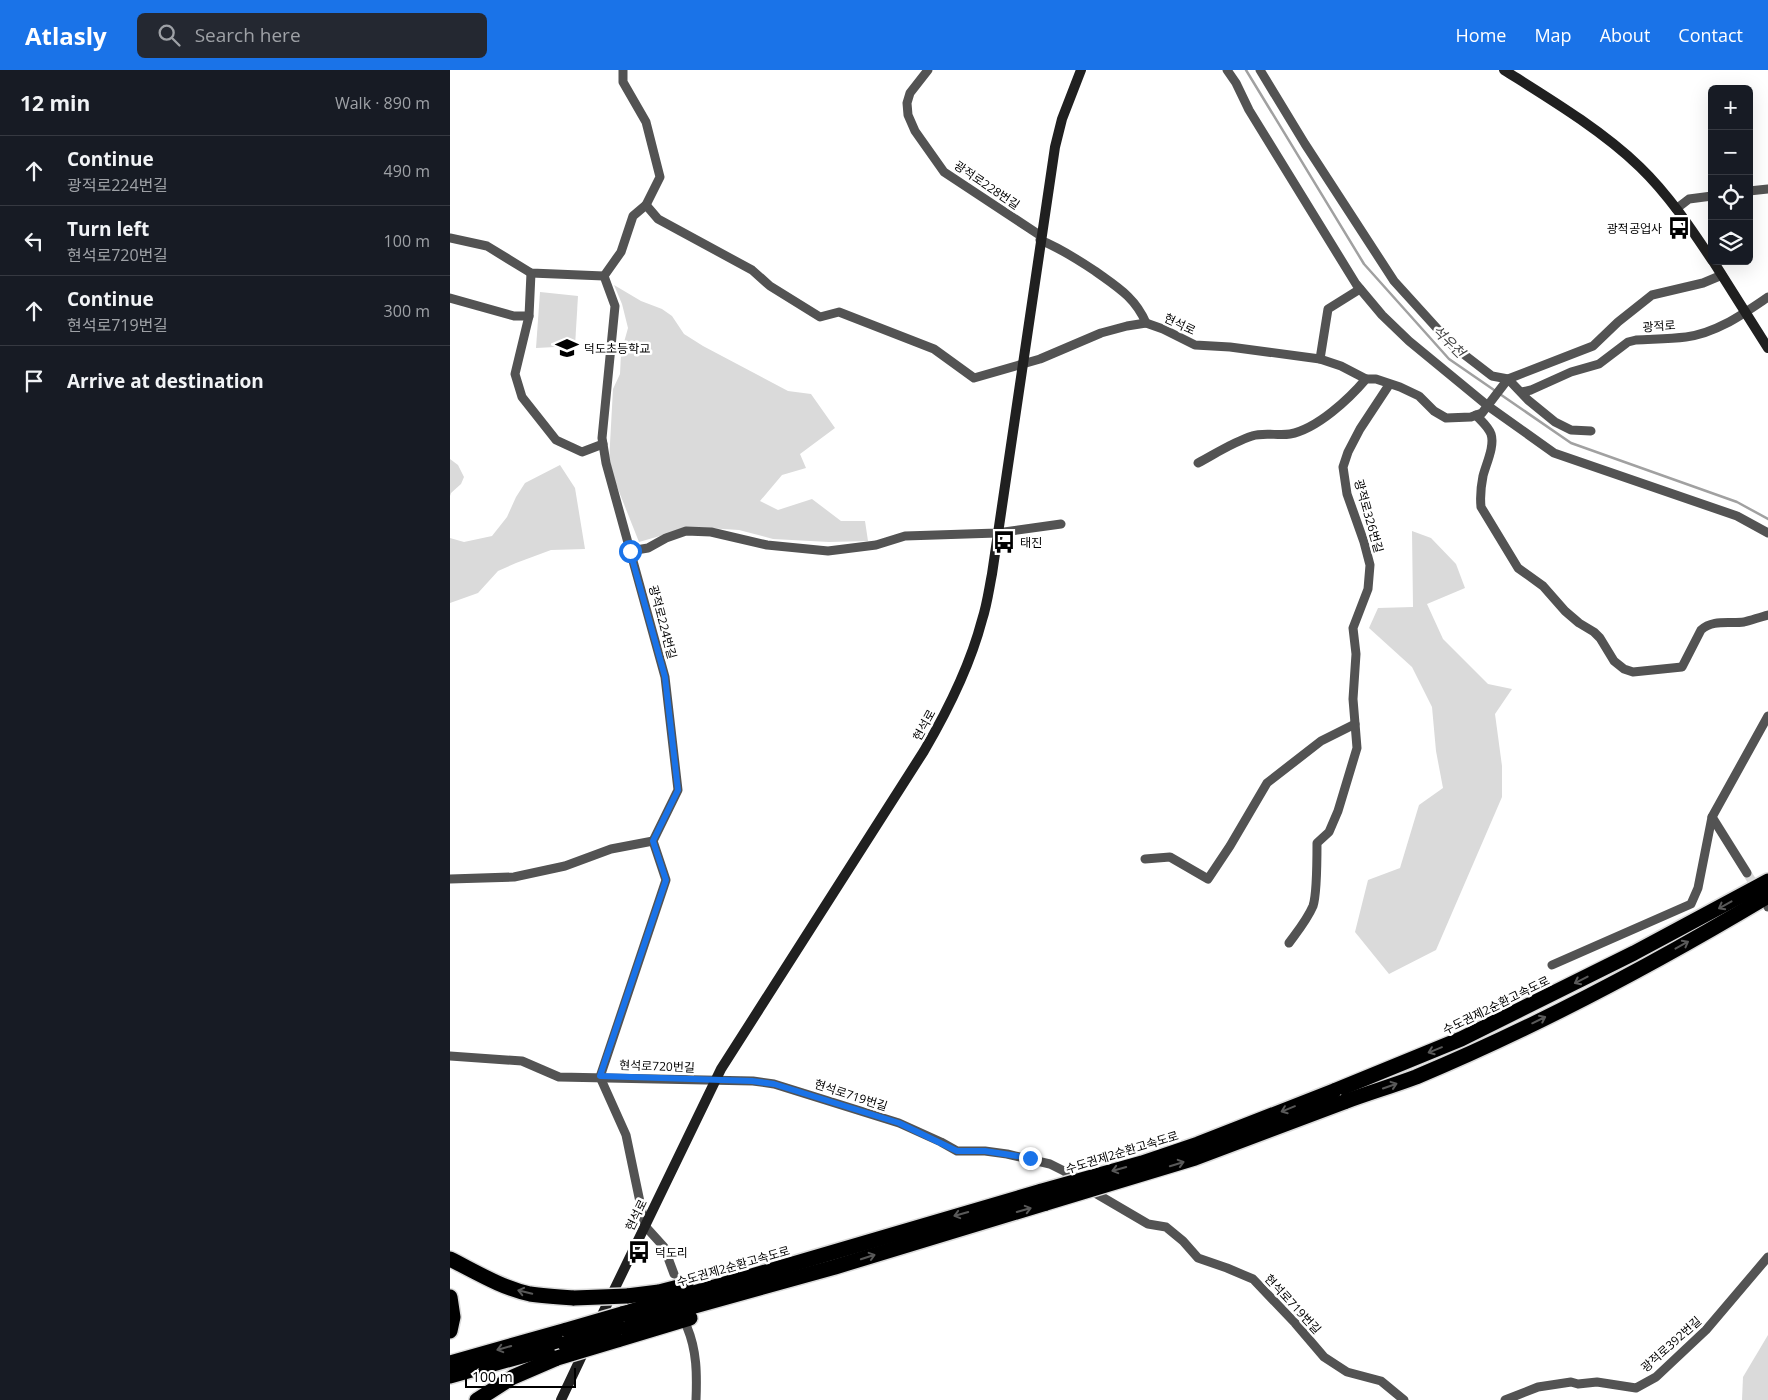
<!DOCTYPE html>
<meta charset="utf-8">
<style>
:root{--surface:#171b24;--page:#242831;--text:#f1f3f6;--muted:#9ea1a6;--line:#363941;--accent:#1a73e8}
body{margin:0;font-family:"Open Sans","Noto Sans KR",sans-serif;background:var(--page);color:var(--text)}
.controls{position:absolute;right:15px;top:15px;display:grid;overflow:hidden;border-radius:8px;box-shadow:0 5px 20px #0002}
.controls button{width:45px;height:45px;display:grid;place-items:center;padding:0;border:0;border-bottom:1px solid var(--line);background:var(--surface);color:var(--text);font:25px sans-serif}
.scale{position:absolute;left:15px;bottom:12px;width:111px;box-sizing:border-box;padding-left:5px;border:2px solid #000;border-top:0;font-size:14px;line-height:18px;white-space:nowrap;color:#000;-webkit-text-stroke:4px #fff;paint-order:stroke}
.stop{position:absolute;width:15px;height:15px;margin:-11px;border:4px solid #1a73e8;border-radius:50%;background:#fff}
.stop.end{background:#1a73e8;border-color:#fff;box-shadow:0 1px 5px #0008}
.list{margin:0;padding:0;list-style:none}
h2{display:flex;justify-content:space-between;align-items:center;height:65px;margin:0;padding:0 20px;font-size:21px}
h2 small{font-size:16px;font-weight:400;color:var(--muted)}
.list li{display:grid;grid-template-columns:32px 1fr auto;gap:15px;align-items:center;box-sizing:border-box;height:70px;padding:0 20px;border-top:1px solid var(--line)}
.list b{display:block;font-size:19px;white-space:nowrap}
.list p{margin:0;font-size:16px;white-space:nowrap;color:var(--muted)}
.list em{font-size:16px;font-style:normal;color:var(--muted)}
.icon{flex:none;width:28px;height:28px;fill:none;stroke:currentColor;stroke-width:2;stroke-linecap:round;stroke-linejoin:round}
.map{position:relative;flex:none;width:1318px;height:1330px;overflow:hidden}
header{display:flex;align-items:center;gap:30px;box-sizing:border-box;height:70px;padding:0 25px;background:var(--accent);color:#fff}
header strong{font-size:24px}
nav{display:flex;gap:28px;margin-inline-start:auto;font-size:18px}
.search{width:350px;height:45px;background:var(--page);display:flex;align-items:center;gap:12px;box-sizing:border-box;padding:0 18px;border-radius:8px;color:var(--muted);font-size:19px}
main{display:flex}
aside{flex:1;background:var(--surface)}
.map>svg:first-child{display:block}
.green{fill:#dadada}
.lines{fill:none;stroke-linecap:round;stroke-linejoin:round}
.stream{stroke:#a1a1a1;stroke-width:2.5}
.street-tunnel{stroke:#d9d9d9;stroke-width:9;stroke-dasharray:9 4.5;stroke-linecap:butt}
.highway-casing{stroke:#dbdbdb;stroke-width:18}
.street{stroke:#535353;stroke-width:9}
.secondary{stroke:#202020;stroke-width:10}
.highway{stroke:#000;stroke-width:15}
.highway-bridge-casing{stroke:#dbdbdb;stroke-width:18;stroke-linecap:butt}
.highway-bridge{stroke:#000;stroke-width:15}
.oneway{stroke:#595959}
.route{stroke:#1a73e8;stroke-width:6}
.labels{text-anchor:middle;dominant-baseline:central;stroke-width:5;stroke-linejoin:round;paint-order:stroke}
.street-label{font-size:12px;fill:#000;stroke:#fff}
.poi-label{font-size:12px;fill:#000;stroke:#fff;text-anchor:start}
.water-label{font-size:14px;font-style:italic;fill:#424242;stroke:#fff}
</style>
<header>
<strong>Atlasly</strong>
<div class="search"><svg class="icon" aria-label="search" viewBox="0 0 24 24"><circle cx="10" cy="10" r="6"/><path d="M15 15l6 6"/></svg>Search here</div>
<nav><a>Home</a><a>Map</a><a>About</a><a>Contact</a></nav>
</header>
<main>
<aside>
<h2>12 min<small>Walk · 890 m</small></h2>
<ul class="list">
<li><svg class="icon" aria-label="ahead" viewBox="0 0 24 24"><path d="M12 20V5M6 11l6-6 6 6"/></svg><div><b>Continue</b><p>광적로224번길</p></div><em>490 m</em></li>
<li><svg class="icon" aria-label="left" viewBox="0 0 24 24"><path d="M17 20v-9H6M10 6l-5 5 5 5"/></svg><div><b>Turn left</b><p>현석로720번길</p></div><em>100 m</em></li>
<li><svg class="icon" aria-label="ahead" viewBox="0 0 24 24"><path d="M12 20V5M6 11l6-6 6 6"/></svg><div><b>Continue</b><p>현석로719번길</p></div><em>300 m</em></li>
<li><svg class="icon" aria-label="arrive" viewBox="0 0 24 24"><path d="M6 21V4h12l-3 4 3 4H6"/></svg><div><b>Arrive at destination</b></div></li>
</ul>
</aside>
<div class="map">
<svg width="1318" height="1330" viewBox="0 0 1318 1330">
<rect width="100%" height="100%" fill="#fff"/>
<g class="green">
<polygon points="164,215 191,231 212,239 222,246 234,264 253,276 338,321 361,324 385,358 350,384 356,398 332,405 310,431 328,440 362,429 391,451 415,451 418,471 379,472 323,469 289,460 241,457 189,472 164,409 159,392 163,319 170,304 171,283 178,258 172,234"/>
<polygon points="90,222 128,226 125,276 86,278"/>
<polygon points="0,389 8,395 14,407 11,414 1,423 0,426"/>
<polygon points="110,395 125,418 135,479 101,480 66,493 48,501 28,523 0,533 0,468 14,472 42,466 57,447 66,427 75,413"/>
<polygon points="962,461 981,468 1006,494 1015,518 977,534 993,569 1038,614 1062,619 1045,644 1052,696 1052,727 986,880 939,904 905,862 918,810 950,798 969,735 993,718 986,681 982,637 962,597 919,558 928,538 963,537"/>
<polygon points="1318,1265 1318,1330 1292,1330 1293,1307"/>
</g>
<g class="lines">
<polyline class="stream" points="796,0 914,194 999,289 1121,373 1287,432 1318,449"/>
<polyline class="street-tunnel" points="1297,803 1308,821"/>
<defs>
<g id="highway">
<polyline points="884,1021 1011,969 1184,883 1318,811"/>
<path d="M894,1032C918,1023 942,1016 966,1007C1086,957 1206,893 1318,826"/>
<path d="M0,1189C26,1202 52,1218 80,1224C94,1226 109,1227 124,1228"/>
<polyline points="177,1226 209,1222 236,1215"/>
<polyline points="0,1227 3,1247 0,1261"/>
<polyline points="172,1244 592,1121"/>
<polyline points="169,1257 385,1197 596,1133"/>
<polyline points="167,1270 240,1248"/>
<polyline points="0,1293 117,1260"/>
<polyline points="0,1306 115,1274"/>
<polyline points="27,1330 63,1307 107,1288"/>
</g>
</defs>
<use href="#highway" class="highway-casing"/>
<g class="street">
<polyline points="173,0 173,12 196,52 210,107 196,135 183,146 171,182 154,206 165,236 152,368 156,393 215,607 228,720 203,771 216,810 150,1007 176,1065 195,1156 214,1177 224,1204"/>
<polyline points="478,0 460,23 457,33 458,45 465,61 494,102 591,166"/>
<polyline points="777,0 786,13 799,40 906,214 932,245 959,271 1038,336 1104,383 1287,446 1318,463"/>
<polyline points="810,0 855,74 944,211 1003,276 1042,306 1058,309 1078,330 1105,352 1121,360 1141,361"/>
<polyline points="1299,121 1318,119"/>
<polyline points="196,135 208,149 302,200 320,216 370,247 389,242 484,279 524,308 590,289 651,263 677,256 696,253 713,259 745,275 780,277 870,289 891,296 916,309"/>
<polyline points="1226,139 1239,129 1262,126"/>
<polyline points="0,168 37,176 81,203 154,206"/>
<path d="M590,170C610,178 627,189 645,201C667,217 685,227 696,253"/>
<polyline points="0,228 64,246 79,246 81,203"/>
<polyline points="79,246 65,304 72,327 106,370 132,382 153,374"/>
<polyline points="870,289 878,239 910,219"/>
<path d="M1072,322L1081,320L1121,302L1149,294L1178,272L1186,270C1202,269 1219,269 1236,267C1267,263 1293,244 1318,227"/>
<path d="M1026,345C1031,351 1038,356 1041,364C1045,376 1036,394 1033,406C1031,416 1030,427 1031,437L1068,498L1093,516L1115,541L1129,553L1144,562L1150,568L1164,591L1174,599L1183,602L1232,597L1251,560C1263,549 1279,554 1294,552C1302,550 1310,547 1318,545"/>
<path d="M748,393C765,384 783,372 802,366C813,362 829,366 840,364C867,359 899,329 916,309H926L950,317L969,326L984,341L996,348L1021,347L1032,343L1058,309L1143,276L1168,252L1202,225L1253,213L1272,205"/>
<polyline points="180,481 198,478 216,468 236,461 261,462 317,475 378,481 426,475 455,466 547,463 611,454"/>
<polyline points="1262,747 1297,803"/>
<polyline points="695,789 720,787 758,809 780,776 817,713 871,671 905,654"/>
<polyline points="0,809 64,807 115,796 161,779 203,771"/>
<polyline points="1318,836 1318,837"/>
<path d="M839,873C847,862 857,850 863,836C867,824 867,787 867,773L879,762L888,741L907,678L903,629L906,584L903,558L918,519L920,495L914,472L897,424L893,397L898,382L910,359L939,315"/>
<polyline points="1102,895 1241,834 1248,818 1262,747 1318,646"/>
<polyline points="0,986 72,991 109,1007 303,1011 324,1014 449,1053 491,1072 507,1081 535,1081 557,1084 600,1094 614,1101 630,1112"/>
<polyline points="640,1120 698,1154 716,1157 733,1171 748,1188 777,1198 803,1209 845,1253 874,1287 897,1302 931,1311 954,1330"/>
<path d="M237,1257C247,1281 247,1304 246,1330"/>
<polyline points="1055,1330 1088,1317 1121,1312 1128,1314 1147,1312 1186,1318 1206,1307 1256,1260 1318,1187"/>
</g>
<g class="secondary">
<path d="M1054,0C1100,29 1150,59 1190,97C1218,124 1240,157 1262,190"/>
<polyline points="1263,191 1318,278"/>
<path d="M148,1253L271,999L474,681C498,640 520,596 532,550C537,535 539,519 542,504L605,77L612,49L631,0"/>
<polyline points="111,1330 136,1277"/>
</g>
<use href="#highway" class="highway"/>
<defs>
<g id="highway-bridge">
<polyline points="592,1121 692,1093 748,1074 884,1021"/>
<polyline points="596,1133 745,1088 894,1032"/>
<polyline points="124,1228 177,1226"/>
<polyline points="117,1260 172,1244"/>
<polyline points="115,1274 169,1257"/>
<polyline points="107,1288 167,1270"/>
</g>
</defs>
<use href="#highway-bridge" class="highway-bridge-casing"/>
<use href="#highway-bridge" class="highway-bridge"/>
</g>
<defs><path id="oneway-shaft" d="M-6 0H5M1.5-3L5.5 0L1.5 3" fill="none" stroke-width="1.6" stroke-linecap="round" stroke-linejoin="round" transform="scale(1.25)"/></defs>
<g class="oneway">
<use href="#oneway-shaft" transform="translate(1275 835) rotate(151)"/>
<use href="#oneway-shaft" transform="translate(1232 875) rotate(-29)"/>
<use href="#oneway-shaft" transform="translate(1131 910) rotate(153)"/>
<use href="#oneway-shaft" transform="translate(1089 950) rotate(-26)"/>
<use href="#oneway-shaft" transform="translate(985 980) rotate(158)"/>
<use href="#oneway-shaft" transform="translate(940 1016) rotate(-19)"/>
<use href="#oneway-shaft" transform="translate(838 1039) rotate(158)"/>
<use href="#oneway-shaft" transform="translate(727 1094) rotate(-17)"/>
<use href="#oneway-shaft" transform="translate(669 1099) rotate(164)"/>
<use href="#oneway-shaft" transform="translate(574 1140) rotate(-16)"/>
<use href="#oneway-shaft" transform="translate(511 1144) rotate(164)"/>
<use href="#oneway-shaft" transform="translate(418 1187) rotate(-18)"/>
<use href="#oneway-shaft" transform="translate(75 1222) rotate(-166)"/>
<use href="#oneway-shaft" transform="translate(54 1278) rotate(164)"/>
</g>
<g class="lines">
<polyline class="route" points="180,481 215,607 228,720 203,771 216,810 150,1006 302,1011 324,1014 449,1053 507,1081 535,1081 580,1088"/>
</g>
<defs>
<symbol id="bus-bare" viewBox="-9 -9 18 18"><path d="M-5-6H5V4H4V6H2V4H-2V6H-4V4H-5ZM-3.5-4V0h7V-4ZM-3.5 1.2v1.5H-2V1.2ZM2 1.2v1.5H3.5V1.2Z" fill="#000" stroke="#fff" stroke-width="2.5" paint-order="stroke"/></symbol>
<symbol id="school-bare" viewBox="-9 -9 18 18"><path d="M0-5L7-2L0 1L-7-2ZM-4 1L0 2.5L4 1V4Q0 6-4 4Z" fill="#000" stroke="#fff" stroke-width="2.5" paint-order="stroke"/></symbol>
</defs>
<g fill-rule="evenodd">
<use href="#bus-bare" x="1213" y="142" width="32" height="32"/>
<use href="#school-bare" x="101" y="262" width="32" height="32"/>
<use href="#bus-bare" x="538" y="456" width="32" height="32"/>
<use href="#bus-bare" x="173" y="1166" width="32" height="32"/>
</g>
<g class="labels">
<g class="street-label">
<text transform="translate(537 115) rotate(34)">광적로228번길</text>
<text transform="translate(730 254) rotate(25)">현석로</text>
<text transform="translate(1209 256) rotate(-4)">광적로</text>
<text transform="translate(919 446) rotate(74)">광적로326번길</text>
<text transform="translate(213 552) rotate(75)">광적로224번길</text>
<text transform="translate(474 655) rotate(-61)">현석로</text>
<text transform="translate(1046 935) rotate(-26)">수도권제2순환고속도로</text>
<text transform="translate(207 996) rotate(2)">현석로720번길</text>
<text transform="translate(401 1025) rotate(18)">현석로719번길</text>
<text transform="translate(672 1082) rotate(-17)">수도권제2순환고속도로</text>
<text transform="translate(186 1145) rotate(-64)">현석로</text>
<text transform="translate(283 1196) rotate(-16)">수도권제2순환고속도로</text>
<text transform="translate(843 1234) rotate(47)">현석로719번길</text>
<text transform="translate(1221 1274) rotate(-42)">광적로392번길</text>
</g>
<g class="poi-label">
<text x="1212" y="158" text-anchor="end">광적공업사</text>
<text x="134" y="278">덕도초등학교</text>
<text x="570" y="472">태진</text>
<text x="205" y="1182">덕도리</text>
</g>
<g class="water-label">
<text transform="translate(999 271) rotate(44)">석우천</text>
</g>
</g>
</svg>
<div class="controls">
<button>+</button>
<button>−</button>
<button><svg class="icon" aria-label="locate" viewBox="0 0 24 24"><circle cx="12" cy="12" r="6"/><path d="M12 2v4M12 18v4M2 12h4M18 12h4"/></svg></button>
<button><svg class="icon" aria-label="layers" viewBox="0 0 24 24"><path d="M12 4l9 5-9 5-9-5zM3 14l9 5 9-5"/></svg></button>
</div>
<div class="scale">100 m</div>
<div class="stop" style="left:180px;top:481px"></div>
<div class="stop end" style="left:580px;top:1088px"></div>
</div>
</main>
